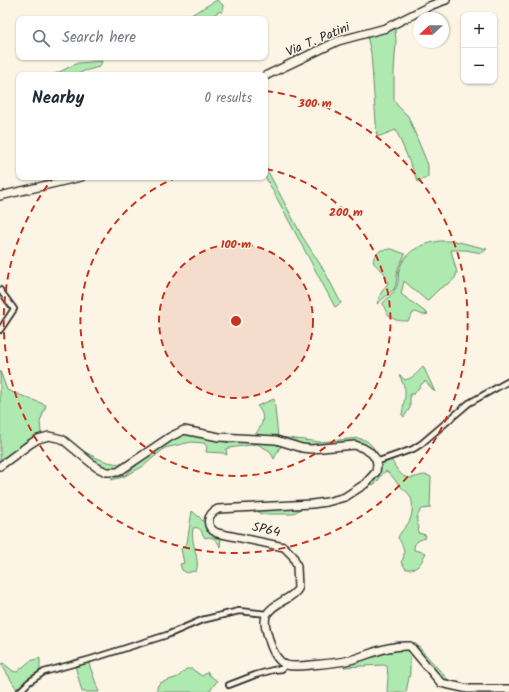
<!DOCTYPE html>
<meta charset="utf-8">
<style>
:root{--surface:#fff;--page:#f6f6f7;--text:#1f2937;--muted:#747a83;--line:#e0e1e3}
body{margin:0;font-family:Kalam,sans-serif;background:var(--page);color:var(--text)}
.controls{position:absolute;right:12px;top:12px;display:grid;overflow:hidden;border-radius:8px;box-shadow:0 1px 3px #0004}
.controls button{width:36px;height:36px;display:grid;place-items:center;padding:0;border:0;border-bottom:1px solid var(--line);background:var(--surface);color:var(--text);font:20px sans-serif}
.compass{position:absolute;left:413px;top:12px;width:36px;height:36px;border-radius:50%;background:var(--surface);box-shadow:0 1px 3px #0004;rotate:248deg}
.list{margin:0;padding:0;list-style:none}
h2{display:flex;justify-content:space-between;align-items:center;height:52px;margin:0;padding:0 16px;font-size:17px}
h2 small{font-size:13px;font-weight:400;color:var(--muted)}
.icon{flex:none;width:22px;height:22px;fill:none;stroke:currentColor;stroke-width:2;stroke-linecap:round;stroke-linejoin:round}
.map{position:relative;flex:none;width:509px;height:692px;overflow:hidden}
.search{position:absolute;background:var(--surface);box-shadow:0 1px 3px #0004;left:16px;top:16px;width:252px;height:44px;display:flex;align-items:center;gap:10px;box-sizing:border-box;padding:0 14px;border-radius:8px;color:var(--muted);font-size:15px}
.panel{position:absolute;background:var(--surface);box-shadow:0 1px 3px #0004;left:16px;top:72px;width:252px;height:108px;border-radius:8px}
.map>svg:first-child{display:block}
.green{fill:#aeeab0;stroke:#6c8a6e}
.lines{fill:none;stroke-linecap:round;stroke-linejoin:round}
.street-casing{stroke:#2b2b2b;stroke-width:8}
.secondary-casing{stroke:#2b2b2b;stroke-width:10}
.street{stroke:#fcf5e5;stroke-width:4.5}
.secondary{stroke:#fcf5e5;stroke-width:7}
.ring{fill:none;stroke:#c8321e;stroke-width:2;stroke-dasharray:7 5}
.labels{text-anchor:middle;dominant-baseline:central;stroke-width:3;stroke-linejoin:round;paint-order:stroke}
.street-label{font-size:13px;fill:#2b2b2b;stroke:#fcf5e5}
.centre{fill:#c8321e;stroke:#fcf5e5;stroke-width:2}
.ring-label{font-size:12px;text-anchor:middle;font-weight:bold;fill:#c8321e;stroke:#fcf5e5;stroke-width:3;stroke-linejoin:round;paint-order:stroke}
</style>
<div class="map">
<svg width="509" height="692" viewBox="0 0 509 692">
<rect width="100%" height="100%" fill="#fcf5e5"/>
<filter id="ink" filterUnits="userSpaceOnUse"><feTurbulence type="fractalNoise" baseFrequency=".025" numOctaves="2"/><feDisplacementMap in="SourceGraphic" scale="8" xChannelSelector="R" yChannelSelector="G"/><feConvolveMatrix kernelMatrix="1 2 1 2 8 2 1 2 1" color-interpolation-filters="sRGB"/></filter>
<g filter="url(#ink)">
<g class="green">
<path d="M217,0L223,5L222,13L220,11C209,19 197,19 184,19Z"/>
<polygon points="395,28 396,42 394,71 394,99 397,105 408,116 428,165 428,177 418,182 396,130 377,137 371,53 367,36"/>
<polygon points="102,61 101,64 99,67 84,71 76,75 53,75 78,63"/>
<polygon points="265,166 302,236 325,272 341,303 335,307 265,176"/>
<path d="M440,241H455L487,249L482,253L466,250H451L457,273L455,278L451,282L439,289L427,301L404,281L401,294L428,314L423,315L416,312L413,313L408,321C393,321 387,318 383,303C387,298 394,293 397,286C399,281 398,276 399,271C404,251 421,244 440,241Z"/>
<path d="M392,249L405,254L398,268L396,284L394,289L377,304L381,293L388,283C387,280 386,276 384,273C378,265 365,263 381,250Z"/>
<path d="M423,366L435,392L425,381L421,385L414,394H410V408L404,417L402,415L405,396V389L399,374L405,380C413,378 419,372 423,366Z"/>
<polygon points="0,371 7,390 46,405 40,422 41,433 45,434 0,463"/>
<path d="M274,399L278,436L255,435C262,425 267,417 257,406Z"/>
<polygon points="184,433 230,443 265,441 287,446 280,447 274,459 270,451 257,444 229,448 226,449 227,455 223,453 206,452 207,447 204,443 191,442 165,448 142,467 123,477 111,480 113,478 125,475 161,445"/>
<polygon points="280,437 320,442 358,438 367,441 373,447 380,458 370,447 360,443 311,445 296,443"/>
<path d="M75,447C92,455 110,468 130,462L116,471L101,467Z"/>
<path d="M391,459C394,465 399,474 405,477C414,481 423,471 431,477L430,508L422,509C417,514 415,521 419,527L418,533L426,535L425,538C417,541 414,542 414,550L426,553C420,563 420,570 406,569L401,562C407,555 403,544 398,538C400,531 407,527 410,520C413,512 414,499 408,493C405,490 402,488 399,485C395,480 391,474 386,471C379,475 380,483 372,485L371,482L381,463Z"/>
<polygon points="303,506 299,510 292,514 260,514 257,510"/>
<path d="M192,511C195,514 200,517 202,520C210,529 205,533 221,538L220,547C218,541 215,538 208,537L205,538C201,533 202,526 193,528C190,545 201,558 196,572L194,571L187,573L182,570L180,564L184,563L181,549L187,543Z"/>
<polygon points="413,644 416,644 452,684 441,681 412,646"/>
<polygon points="394,648 403,648 412,653 410,658 410,673 406,692 387,692 388,676 387,666 383,665 344,667 346,663"/>
<polygon points="40,658 40,670 29,679 18,691 1,664 3,663 13,671 17,672 30,661"/>
<polygon points="88,661 99,692 82,692 75,665"/>
<polygon points="186,669 192,669 202,676 208,672 209,675 217,681 209,692 156,692 158,685 160,683 178,677"/>
</g>
<g class="lines">
<defs>
<g id="street">
<polyline points="0,290 14,309 0,330"/>
<polyline points="376,462 413,449 421,444 469,403 509,381"/>
<polyline points="229,685 255,675 273,670 282,669 285,664"/>
<polyline points="19,692 29,682 44,672 91,659 167,635 202,620 239,611 267,614"/>
</g>
<g id="secondary">
<polyline points="265,76 338,41 386,28 432,5 446,0"/>
<polyline points="0,196 81,177"/>
<path d="M0,466L30,444L38,439L49,436L62,439L96,467L106,472H118L170,437L184,430L219,437L276,440L302,448L311,449L355,445L363,448L371,453L376,459L377,464L376,472L365,484L345,497L327,502L312,504L218,509C206,515 205,527 217,533L284,547L293,556L297,566L298,589C291,600 274,602 267,614C262,622 268,635 270,643C273,652 277,661 286,665C294,667 303,666 311,665C324,664 337,663 350,660C372,654 386,645 410,646L441,683L468,689H509"/>
</g>
</defs>
<use href="#street" class="street-casing"/>
<use href="#secondary" class="secondary-casing"/>
<use href="#street" class="street"/>
<use href="#secondary" class="secondary"/>
</g>
</g>
<circle cx="236" cy="321" r="77" fill="#c8321e" fill-opacity=".12"/>
<g class="ring">
<circle cx="236" cy="321" r="77"/>
<path d="M266 169A155 155 0 1 1 178 177"/>
<path d="M266 91A232 232 0 1 1 53 178"/>
</g>
<g class="labels">
<g class="street-label">
<text transform="translate(318 40) rotate(-23)">Via T. Patini</text>
<text transform="translate(266 530) rotate(12)">SP64</text>
</g>
</g>
<circle cx="236" cy="321" r="6" class="centre"/>
<g class="ring-label">
<text x="315" y="107">300 m</text>
<text x="346" y="216">200 m</text>
<text x="236" y="248">100 m</text>
</g>
</svg>
<div class="controls">
<button>+</button>
<button>−</button>
</div>
<svg class="compass" viewBox="-18 -18 36 36"><path d="M0-13l5 13h-10z" fill="#e53935"/><path d="M0 13l5-13h-10z" fill="#747a83"/></svg>
<div class="search"><svg class="icon" aria-label="search" viewBox="0 0 24 24"><circle cx="10" cy="10" r="6"/><path d="M15 15l6 6"/></svg>Search here</div>
<section class="panel">
<h2>Nearby<small>0 results</small></h2>
<ul class="list">
</ul>
</section>
</div>
